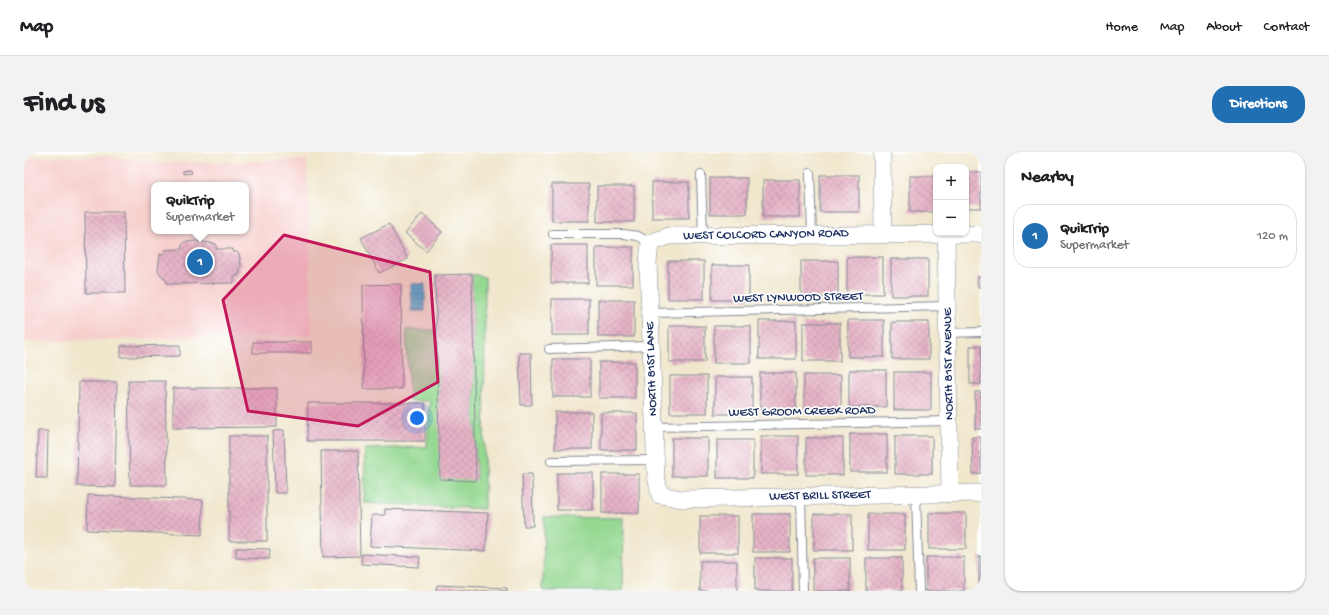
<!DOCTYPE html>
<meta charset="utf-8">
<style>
:root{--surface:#fff;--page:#f2f2f2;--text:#202124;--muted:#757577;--line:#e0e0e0;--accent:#1f6fb2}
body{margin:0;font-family:"Gochi Hand",sans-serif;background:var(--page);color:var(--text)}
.controls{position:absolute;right:12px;top:12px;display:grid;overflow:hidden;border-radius:8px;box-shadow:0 1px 3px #0004}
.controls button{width:36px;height:36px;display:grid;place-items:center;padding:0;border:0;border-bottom:1px solid var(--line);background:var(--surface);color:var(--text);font:20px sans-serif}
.you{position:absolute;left:393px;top:266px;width:14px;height:14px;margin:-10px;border:3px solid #fff;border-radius:50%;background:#1a73e8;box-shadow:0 0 0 6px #1a73e833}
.badge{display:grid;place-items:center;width:26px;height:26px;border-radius:50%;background:var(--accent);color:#fff;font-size:13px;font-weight:700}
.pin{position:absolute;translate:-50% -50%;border:2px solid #fff;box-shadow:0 1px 4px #0006}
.popup{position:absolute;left:127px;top:30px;width:98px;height:52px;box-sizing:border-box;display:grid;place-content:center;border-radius:8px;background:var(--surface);filter:drop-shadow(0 1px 3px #0005);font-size:13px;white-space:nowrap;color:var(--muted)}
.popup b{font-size:15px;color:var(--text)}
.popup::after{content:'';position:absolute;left:50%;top:100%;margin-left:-8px;border:8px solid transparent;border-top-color:var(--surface)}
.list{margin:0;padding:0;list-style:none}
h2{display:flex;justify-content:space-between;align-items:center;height:52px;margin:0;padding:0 16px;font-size:17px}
h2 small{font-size:13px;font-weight:400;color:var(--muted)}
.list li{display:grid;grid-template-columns:26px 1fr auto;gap:12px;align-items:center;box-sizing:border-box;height:64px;margin:0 8px 8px;padding:0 8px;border:1px solid var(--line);border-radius:16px}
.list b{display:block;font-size:15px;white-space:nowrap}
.list p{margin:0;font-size:13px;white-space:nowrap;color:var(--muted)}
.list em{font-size:13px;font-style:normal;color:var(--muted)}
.map{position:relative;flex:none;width:957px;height:439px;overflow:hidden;border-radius:16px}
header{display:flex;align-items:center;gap:24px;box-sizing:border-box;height:56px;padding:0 20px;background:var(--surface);border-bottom:1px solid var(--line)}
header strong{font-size:19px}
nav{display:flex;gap:22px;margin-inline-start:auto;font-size:14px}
.intro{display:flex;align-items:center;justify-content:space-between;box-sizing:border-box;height:96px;padding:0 24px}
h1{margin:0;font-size:28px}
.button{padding:10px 18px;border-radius:16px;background:var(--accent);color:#fff;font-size:14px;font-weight:700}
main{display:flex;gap:24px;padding:0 24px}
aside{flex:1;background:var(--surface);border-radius:16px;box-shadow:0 1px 3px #0004}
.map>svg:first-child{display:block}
.built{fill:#f7d0ce;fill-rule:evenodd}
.grass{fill:#94d891;stroke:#588478}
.water{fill:url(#water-rules);stroke:#39769a}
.building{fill:url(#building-cross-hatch)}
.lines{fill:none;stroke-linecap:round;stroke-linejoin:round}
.service-casing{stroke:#868b96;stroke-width:10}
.minor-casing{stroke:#868b96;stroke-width:18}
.service{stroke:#fff;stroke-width:8}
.minor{stroke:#fff;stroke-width:17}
.marked{fill:#c2185b;fill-opacity:0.2;stroke:#c2185b;stroke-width:3;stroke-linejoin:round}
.labels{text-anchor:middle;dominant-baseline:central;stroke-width:3.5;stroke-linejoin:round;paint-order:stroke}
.street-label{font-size:13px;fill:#1b2f5e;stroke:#fff}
</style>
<header>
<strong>Map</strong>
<nav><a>Home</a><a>Map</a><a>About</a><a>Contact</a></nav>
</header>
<div class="intro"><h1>Find us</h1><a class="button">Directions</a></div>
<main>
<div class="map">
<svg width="957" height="439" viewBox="0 0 957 439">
<defs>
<pattern id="water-rules" width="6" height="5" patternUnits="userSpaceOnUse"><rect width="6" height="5" fill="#57bdd5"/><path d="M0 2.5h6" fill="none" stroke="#479ab0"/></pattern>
<pattern id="building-cross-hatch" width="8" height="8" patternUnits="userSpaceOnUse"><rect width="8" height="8" fill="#e6b2c6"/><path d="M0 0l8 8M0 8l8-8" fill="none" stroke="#c599ac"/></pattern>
</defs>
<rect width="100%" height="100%" fill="#fff"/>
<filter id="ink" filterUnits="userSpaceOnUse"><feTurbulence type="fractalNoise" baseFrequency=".025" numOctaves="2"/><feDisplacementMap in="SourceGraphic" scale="8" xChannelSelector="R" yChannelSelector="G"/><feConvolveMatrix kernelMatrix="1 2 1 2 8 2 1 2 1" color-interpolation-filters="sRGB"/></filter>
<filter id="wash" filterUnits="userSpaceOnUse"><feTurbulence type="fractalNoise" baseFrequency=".012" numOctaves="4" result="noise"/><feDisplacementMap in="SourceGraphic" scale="16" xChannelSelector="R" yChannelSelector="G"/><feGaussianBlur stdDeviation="0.9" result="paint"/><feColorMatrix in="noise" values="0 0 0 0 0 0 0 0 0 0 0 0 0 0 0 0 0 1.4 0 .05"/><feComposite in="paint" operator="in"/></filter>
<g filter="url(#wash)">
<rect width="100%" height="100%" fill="#f0e7cd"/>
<path class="built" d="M83,4L133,11L283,8L288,183L0,190V9L5,6L18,5ZM130,33H222V79H130Z"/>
<g class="grass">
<polygon points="448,122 461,125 460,357 340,351 341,297 403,295 406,249 385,249 382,178 412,178 452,328"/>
<polygon points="520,365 600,366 599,439 519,439"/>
</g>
<polygon class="water" points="387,132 401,132 401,159 388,159"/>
<g id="blocks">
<g class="building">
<polygon points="167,18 168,21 159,22 159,19"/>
<rect x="944" y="20" width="13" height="36"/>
<rect x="796" y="23" width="39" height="37"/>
<rect x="886" y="24" width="26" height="36"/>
<rect x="686" y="26" width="37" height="36"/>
<rect x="739" y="28" width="37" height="37"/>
<rect x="628" y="30" width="37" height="36"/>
<rect x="528" y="32" width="37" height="37"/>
<rect x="573" y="34" width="37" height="36"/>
<polygon points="61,60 100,60 101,141 62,141"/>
<polygon points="398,62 418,80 402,99 381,81"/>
<polygon points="365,72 384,107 355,121 337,86"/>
<polygon points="172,89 192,92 192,97 209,97 209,100 213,100 215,102 217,113 215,123 210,125 210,131 143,132 142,128 136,122 134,118 136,102 141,102 141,98 158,97 158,93 160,90"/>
<rect x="527" y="93" width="37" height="38"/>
<rect x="572" y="95" width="37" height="38"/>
<rect x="823" y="105" width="36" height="37"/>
<rect x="867" y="107" width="37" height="37"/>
<rect x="644" y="109" width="36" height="38"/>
<polygon points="777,109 814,109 814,145 777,146"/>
<rect x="688" y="113" width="37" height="35"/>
<polygon points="448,122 452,329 416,327 411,123"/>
<rect x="954" y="125" width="3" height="10"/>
<polygon points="377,132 378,237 340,237 339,133"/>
<rect x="528" y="147" width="37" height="36"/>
<rect x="574" y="148" width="36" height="37"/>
<rect x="824" y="168" width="36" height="37"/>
<rect x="735" y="169" width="37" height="38"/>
<rect x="868" y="170" width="37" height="37"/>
<rect x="779" y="171" width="37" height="38"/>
<rect x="645" y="174" width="36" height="36"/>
<rect x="690" y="174" width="37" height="37"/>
<rect x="229" y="190" width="59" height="11"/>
<polygon points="156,193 156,204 97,205 97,194"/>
<rect x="946" y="194" width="11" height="38"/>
<polygon points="495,201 507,201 508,253 497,253"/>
<rect x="529" y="207" width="37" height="38"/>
<rect x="575" y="210" width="36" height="36"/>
<rect x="825" y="218" width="37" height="37"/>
<rect x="870" y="220" width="37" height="38"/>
<rect x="736" y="221" width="36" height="37"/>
<rect x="780" y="223" width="37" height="37"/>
<rect x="646" y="224" width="37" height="37"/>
<rect x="691" y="225" width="37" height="37"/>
<polygon points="104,229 141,229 143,333 106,333"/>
<polygon points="55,230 93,230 91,335 53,334"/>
<polygon points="149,236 253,236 253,275 149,276"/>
<rect x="951" y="240" width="6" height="37"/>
<polygon points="284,251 401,251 401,289 283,289"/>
<rect x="531" y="260" width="37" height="37"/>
<rect x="577" y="261" width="36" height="37"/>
<polygon points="260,278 262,341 251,341 249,279"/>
<polygon points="14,279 24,279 23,326 12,326"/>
<rect x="826" y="282" width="37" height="38"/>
<rect x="205" y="284" width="38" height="105"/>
<rect x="737" y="284" width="37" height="38"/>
<rect x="871" y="284" width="37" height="38"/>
<polygon points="948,285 957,285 957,321 949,322"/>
<rect x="648" y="286" width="36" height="38"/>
<rect x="782" y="286" width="37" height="37"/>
<rect x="693" y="288" width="36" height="38"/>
<polygon points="297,299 334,299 336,404 299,405"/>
<rect x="533" y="321" width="36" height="37"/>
<polygon points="498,322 508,322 509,374 500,374"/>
<rect x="578" y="322" width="37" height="39"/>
<polygon points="64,343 179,348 178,383 63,378"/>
<polygon points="361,357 464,361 462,399 346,394 348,363 361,363"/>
<rect x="905" y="361" width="37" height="36"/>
<rect x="729" y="362" width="37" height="38"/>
<rect x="790" y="362" width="38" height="36"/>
<rect x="844" y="362" width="37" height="36"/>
<rect x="676" y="364" width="38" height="37"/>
<polygon points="212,396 246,397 245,407 212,406"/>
<polygon points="338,402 396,405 395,415 337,412"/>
<rect x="955" y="404" width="2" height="35"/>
<rect x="902" y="405" width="38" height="34"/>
<rect x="731" y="406" width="37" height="33"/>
<rect x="789" y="406" width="37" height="33"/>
<rect x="842" y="406" width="36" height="33"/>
<rect x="676" y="409" width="37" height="30"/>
<polygon points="413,433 483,436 483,439 412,439"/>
</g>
</g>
</g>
<g filter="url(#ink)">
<use href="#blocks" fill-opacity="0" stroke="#868b96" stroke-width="1"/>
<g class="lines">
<defs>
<g id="service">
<polyline points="786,21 788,83"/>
<polyline points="677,23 679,84"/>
<polyline points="529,82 600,82 614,84 626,91"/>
<polyline points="626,161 923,154"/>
<polyline points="924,181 957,180"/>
<polyline points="525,197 627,194"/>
<polyline points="630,275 926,269"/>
<polyline points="527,309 631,308"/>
<polyline points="892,342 895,439"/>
<polyline points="777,344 779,439"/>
</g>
<g id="minor">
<polyline points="858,0 859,82"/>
<polyline points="922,82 926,342"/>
<polyline points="957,82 645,84 626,91 624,110 632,324 636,343 658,347 957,341"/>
</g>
</defs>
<use href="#service" class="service-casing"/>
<use href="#minor" class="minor-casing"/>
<use href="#service" class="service"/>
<use href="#minor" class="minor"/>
</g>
</g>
<path class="marked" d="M260,83L406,120L414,230L334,274L224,259L199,148Z"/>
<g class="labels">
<g class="street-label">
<text transform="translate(742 83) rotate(-1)">WEST COLCORD CANYON ROAD</text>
<text transform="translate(774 146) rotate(-1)">WEST LYNWOOD STREET</text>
<text transform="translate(925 212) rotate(-91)">NORTH 81ST AVENUE</text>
<text transform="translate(628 217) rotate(-92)">NORTH 81ST LANE</text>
<text transform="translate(778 260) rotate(-1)">WEST GROOM CREEK ROAD</text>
<text transform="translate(796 344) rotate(-1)">WEST BRILL STREET</text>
</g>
</g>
</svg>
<div class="controls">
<button>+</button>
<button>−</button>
</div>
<div class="you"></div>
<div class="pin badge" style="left:176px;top:110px">1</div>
<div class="popup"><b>QuikTrip</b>Supermarket</div>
</div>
<aside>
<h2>Nearby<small></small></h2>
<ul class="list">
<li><span class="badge">1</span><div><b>QuikTrip</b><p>Supermarket</p></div><em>120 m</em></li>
</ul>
</aside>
</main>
